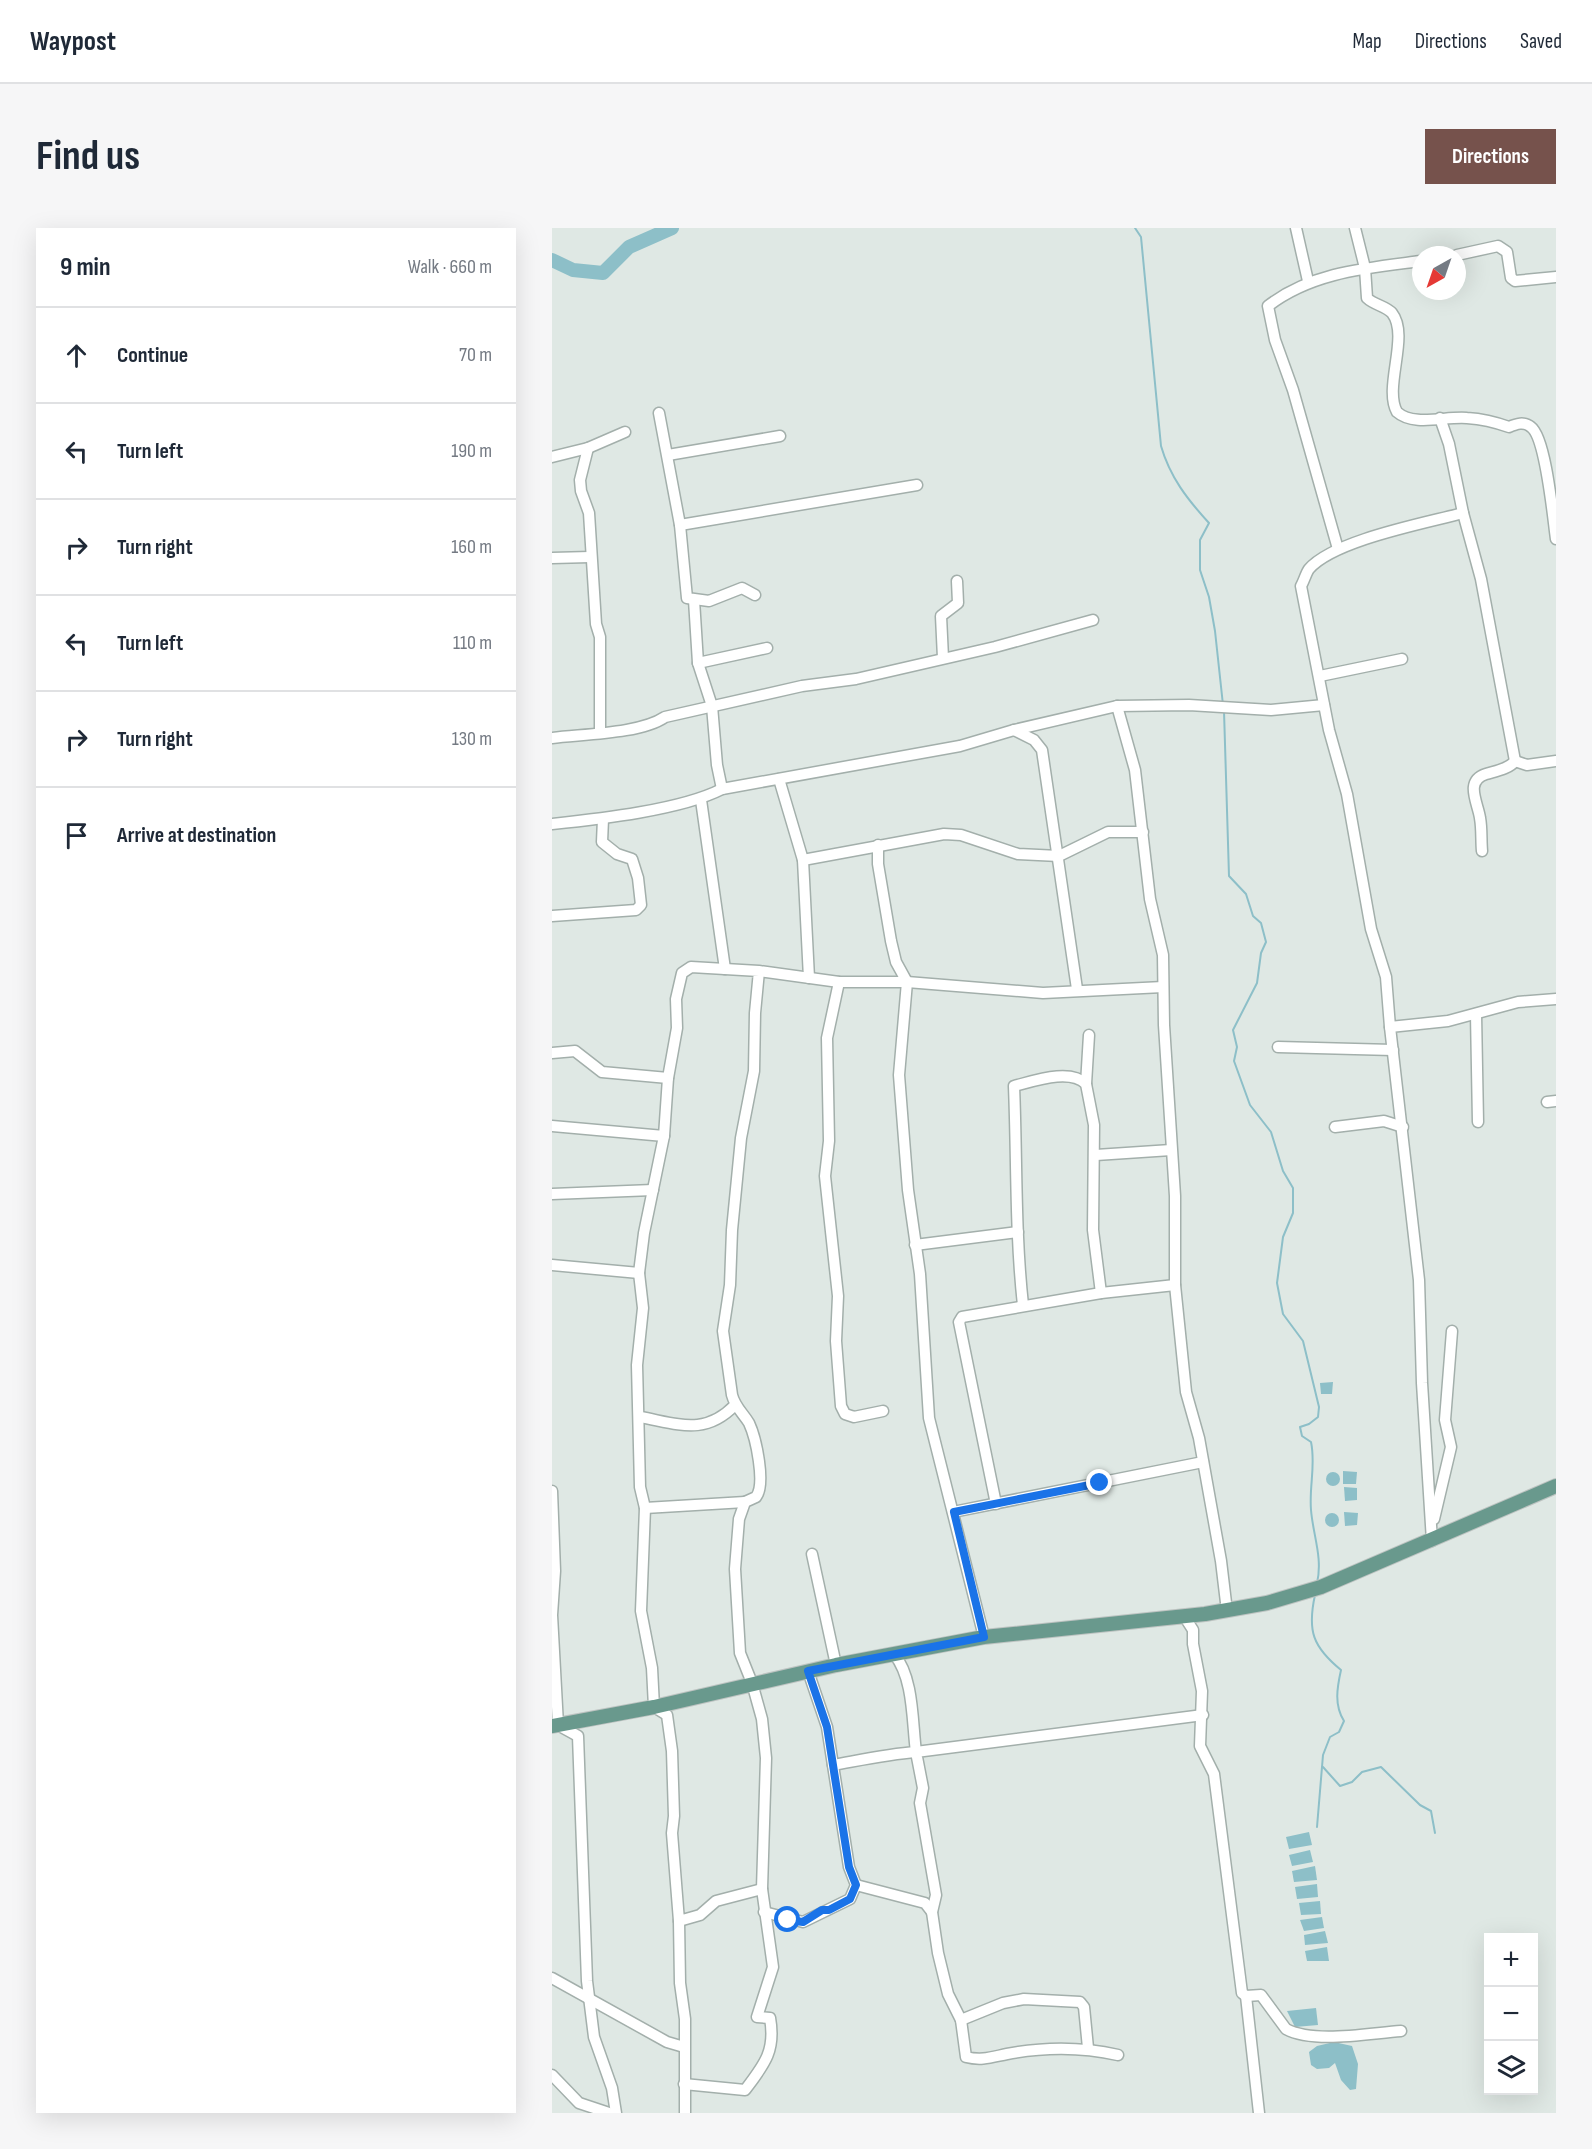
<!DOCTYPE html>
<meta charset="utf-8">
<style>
:root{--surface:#fff;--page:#f6f6f7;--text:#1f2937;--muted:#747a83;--line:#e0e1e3;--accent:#76524c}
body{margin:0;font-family:"Sofia Sans Condensed",sans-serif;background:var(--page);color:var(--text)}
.controls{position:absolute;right:18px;bottom:18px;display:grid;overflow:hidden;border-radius:0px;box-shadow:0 6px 24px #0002}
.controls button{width:54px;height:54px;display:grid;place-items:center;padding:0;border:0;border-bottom:2px solid var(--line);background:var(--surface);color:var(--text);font:30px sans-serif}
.compass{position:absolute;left:860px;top:18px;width:54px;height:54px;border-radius:50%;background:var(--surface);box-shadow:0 6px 24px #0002;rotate:220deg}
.stop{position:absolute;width:18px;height:18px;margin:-14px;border:4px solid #1a73e8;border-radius:50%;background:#fff}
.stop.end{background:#1a73e8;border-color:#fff;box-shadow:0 2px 6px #0008}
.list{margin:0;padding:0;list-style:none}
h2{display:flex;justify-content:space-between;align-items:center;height:78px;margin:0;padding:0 24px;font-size:26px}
h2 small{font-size:20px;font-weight:400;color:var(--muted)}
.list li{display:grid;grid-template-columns:39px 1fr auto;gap:18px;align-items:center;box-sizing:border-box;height:96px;padding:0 24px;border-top:2px solid var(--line)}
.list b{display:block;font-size:22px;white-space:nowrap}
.list em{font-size:20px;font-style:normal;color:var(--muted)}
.icon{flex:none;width:33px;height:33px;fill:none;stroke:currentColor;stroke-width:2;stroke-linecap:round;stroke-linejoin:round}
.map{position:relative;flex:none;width:1004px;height:1885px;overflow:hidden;border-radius:0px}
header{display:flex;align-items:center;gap:36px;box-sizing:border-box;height:84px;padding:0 30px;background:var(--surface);border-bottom:2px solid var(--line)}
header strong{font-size:28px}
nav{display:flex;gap:33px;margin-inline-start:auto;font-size:21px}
.intro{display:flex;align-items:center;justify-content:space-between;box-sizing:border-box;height:144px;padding:0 36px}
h1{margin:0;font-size:42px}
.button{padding:15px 27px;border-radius:0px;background:var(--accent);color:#fff;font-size:21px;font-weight:700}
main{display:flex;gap:36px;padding:0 36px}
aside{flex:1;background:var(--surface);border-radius:0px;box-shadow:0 6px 24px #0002}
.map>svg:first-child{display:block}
.water{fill:#8dbfc8}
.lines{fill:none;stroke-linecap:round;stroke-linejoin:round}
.stream{stroke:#8dbfc8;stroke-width:2}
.river{stroke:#8dbfc8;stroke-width:14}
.minor-casing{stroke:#a3afab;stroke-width:13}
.major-casing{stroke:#bdc3c1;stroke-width:16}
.minor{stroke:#fff;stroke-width:10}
.major{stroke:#69998d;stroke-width:14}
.route{stroke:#1a73e8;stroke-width:8}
</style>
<header>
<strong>Waypost</strong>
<nav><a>Map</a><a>Directions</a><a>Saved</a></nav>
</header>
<div class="intro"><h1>Find us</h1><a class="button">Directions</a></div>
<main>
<aside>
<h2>9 min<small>Walk · 660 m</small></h2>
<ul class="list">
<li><svg class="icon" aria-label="ahead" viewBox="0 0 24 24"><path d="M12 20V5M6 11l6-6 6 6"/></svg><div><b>Continue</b></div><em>70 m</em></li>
<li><svg class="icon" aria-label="left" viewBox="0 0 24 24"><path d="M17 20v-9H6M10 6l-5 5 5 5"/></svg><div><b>Turn left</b></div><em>190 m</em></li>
<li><svg class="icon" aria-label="right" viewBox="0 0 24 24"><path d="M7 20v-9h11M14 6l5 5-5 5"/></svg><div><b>Turn right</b></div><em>160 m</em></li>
<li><svg class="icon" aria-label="left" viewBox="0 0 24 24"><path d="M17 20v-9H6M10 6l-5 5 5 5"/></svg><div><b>Turn left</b></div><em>110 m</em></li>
<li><svg class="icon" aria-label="right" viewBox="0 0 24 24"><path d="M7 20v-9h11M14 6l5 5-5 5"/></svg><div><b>Turn right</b></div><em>130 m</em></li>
<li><svg class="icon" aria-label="arrive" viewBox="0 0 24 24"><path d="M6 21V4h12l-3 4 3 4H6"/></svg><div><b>Arrive at destination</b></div></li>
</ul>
</aside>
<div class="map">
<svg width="1004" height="1885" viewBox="0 0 1004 1885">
<rect width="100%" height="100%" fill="#dfe8e4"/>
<g class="water">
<polygon points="781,1154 780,1166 769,1166 768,1155"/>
<polygon points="791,1243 805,1244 804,1256 791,1256"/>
<circle cx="781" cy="1251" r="7"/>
<polygon points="792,1259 805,1260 805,1272 793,1273"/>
<polygon points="792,1284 806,1285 805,1297 793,1298"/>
<circle cx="780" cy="1292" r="7"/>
<polygon points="757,1604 760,1617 737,1621 734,1609"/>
<polygon points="758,1622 761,1634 740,1638 737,1627"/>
<polygon points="763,1638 765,1652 742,1654 740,1643"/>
<polygon points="765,1656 766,1669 745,1671 743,1659"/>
<polygon points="768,1673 769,1686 749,1687 747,1675"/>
<polygon points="770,1689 772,1700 752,1703 748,1692"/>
<polygon points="773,1703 776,1715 753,1717 752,1707"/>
<polygon points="775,1719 777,1733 755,1733 753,1723"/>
<polygon points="764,1780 766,1797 743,1799 735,1783"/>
<polygon points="782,1814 800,1818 806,1836 804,1861 798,1862 789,1852 783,1835 777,1840 765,1841 759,1837 757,1824 765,1818"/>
</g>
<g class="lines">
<g class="stream">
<path d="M583,0L589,9L609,218C618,249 635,271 657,295L648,312V342L657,369L663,403L671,477"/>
<path d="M672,483L677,648L694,666L701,688L709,695L714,714L709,725L705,755L681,802L685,819L682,833L698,877L719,904L731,943L741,960V985L731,1009L725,1055L731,1086L751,1113L767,1179L766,1189L757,1196L748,1199L750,1208L759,1214C764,1237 757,1258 759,1282C761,1307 771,1330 765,1355"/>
<path d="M763,1367C755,1403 761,1419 789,1442C785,1460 782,1477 792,1493L787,1504L778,1509L771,1527L765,1599"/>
<polyline points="771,1539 788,1558 800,1554 810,1544 829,1539 868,1577 879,1583 883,1605"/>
</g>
<polyline class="river" points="0,32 21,42 51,45 77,19 120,0"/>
<defs>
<g id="minor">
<polyline points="744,0 756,53"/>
<path d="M803,0L813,40L815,70C822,77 834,78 840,85C858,108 831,159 845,184C862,199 893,188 915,190C930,191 943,194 957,199C964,196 972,193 979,199C994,210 1001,290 1004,311"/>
<polyline points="905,27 946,18 955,24 959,50 963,53 1004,49"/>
<polyline points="107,185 128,297 135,370 157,373 190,360 203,367"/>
<polyline points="888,190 897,216 911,285 929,351 963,533"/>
<polyline points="36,220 28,252 29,263 37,285 44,396 48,409 48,504"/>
<polyline points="116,227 228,208"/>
<polyline points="0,229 36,220 73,204"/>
<polyline points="128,297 365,257"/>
<path d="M786,321L741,162L723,112L716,78C760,44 815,40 869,33"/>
<polyline points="0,330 38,329"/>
<polyline points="142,372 146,435 160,478 165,537 170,561"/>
<polyline points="391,430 389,388 406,375 405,353"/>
<polyline points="146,435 215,420"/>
<polyline points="768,448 850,431"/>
<polyline points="565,478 583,542 598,671 611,727 612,797 623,968 623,1057 634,1164 647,1210 669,1333 675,1383"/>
<polyline points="462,502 482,512 490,522 525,761"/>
<path d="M0,510C31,506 88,506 113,489L250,458L304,451L443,419L541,392"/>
<polyline points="963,533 975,537 1004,533"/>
<polyline points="227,551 251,632 257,750"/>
<polyline points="149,572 173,741"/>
<path d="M0,596C47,591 129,582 170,561L408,518L462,502L565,478L637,477L719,482L772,477"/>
<polyline points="326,617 326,636 339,713 344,734 355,754 347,847 356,962 368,1046 377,1190 432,1409"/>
<path d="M930,623C929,612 930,601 928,590C926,575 912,553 934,546C944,543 957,541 963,533"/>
<polyline points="251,632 392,606 409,607 466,626 507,628 556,604 591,604"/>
<polyline points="0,688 84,682 89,677 86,650 80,631 65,626 50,614 51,591"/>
<path d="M207,743L203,785L202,843L189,910L180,1002L178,1057L171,1103L180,1167C183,1179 191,1185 197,1195C204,1210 214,1256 204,1269L193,1274L187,1291L183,1341L188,1425L200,1455L210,1491L214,1530L210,1661L164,1673L148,1687L127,1693L120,1605L122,1588L120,1523L115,1487L102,1479L100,1440L89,1383L93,1280L88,1259L85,1137L91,1080L87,1045L92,1005L112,908L116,850L125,800L124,771L130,745L139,739L207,743L287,754H355L491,765L611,759"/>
<polyline points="287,754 275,810 277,913 273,948 286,1068 284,1113 289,1178 293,1186 302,1189 331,1183"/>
<polyline points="924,786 926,894"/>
<path d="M838,799L834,749L819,701L795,566L777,502L749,358C752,353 754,345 757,341C782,312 874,295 911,285"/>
<polyline points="726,819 841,822"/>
<polyline points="0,825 23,823 50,844 116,850"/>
<polyline points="534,856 537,807"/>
<polyline points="995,874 1004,873"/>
<polyline points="0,898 112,908"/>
<polyline points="783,899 832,893 851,899"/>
<polyline points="544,927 619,922"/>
<polyline points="0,966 101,962"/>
<polyline points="363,1017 466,1004"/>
<polyline points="0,1037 87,1045"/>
<path d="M471,1077C463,1005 465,931 462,858C482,853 518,840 534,856L542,897L541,1002L549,1065"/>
<path d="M88,1189C127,1196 153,1208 183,1177"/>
<polyline points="0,1263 3,1343 0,1387 6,1497 26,1508 35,1753 42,1809 60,1860 64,1885"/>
<polyline points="444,1276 407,1094 410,1089 549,1065 623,1057"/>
<polyline points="93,1280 193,1274"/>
<polyline points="401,1284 651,1234"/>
<polyline points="882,1291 899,1219 893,1192 900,1103"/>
<polyline points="880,1313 870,1155 867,1052 838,799 896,793 966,774 1004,771"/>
<polyline points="260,1326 284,1437"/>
<path d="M632,1388L641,1402V1416L650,1463L648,1518L662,1546L690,1765L694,1768L709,1767L734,1801C762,1816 818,1805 849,1803"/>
<path d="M281,1537C309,1532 336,1526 364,1524C360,1494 362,1450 342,1426"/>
<polyline points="304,1657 373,1675 380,1684"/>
<polyline points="212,1684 251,1694 298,1671 304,1657 297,1639 275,1499 256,1443"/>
<polyline points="127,1693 128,1755 133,1791 133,1885"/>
<polyline points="0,1750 115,1814 132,1819"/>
<polyline points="694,1768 707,1885"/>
<polyline points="409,1792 451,1775 472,1771 528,1774 532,1779 536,1820"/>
<path d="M566,1827C530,1819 492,1819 455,1826C440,1829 430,1833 414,1829L409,1792L396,1766L386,1725L380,1684L384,1667L368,1575L371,1560L364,1524L651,1487"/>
<polyline points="0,1847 27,1875 57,1885"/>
<path d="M132,1856L193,1862C212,1837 224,1823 218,1790L205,1789L221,1739L210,1661"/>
</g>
<polyline id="major" points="0,1498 102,1479 284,1437 432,1409 653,1386 715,1375 769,1359 1004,1258"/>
</defs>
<use href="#minor" class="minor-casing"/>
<use href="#major" class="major-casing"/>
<use href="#minor" class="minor"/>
<use href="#major" class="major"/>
</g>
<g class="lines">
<polyline class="route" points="236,1692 251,1694 270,1682 277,1682 298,1671 304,1657 297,1639 275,1499 256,1443 432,1409 402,1284 548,1255"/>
</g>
</svg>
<div class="controls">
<button>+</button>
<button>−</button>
<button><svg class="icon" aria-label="layers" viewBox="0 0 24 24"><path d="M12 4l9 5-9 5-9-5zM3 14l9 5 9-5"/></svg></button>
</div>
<svg class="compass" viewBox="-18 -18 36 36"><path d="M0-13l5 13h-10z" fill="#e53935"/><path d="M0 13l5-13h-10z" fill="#747a83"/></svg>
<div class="stop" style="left:236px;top:1692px"></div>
<div class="stop end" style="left:548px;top:1255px"></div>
</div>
</main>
